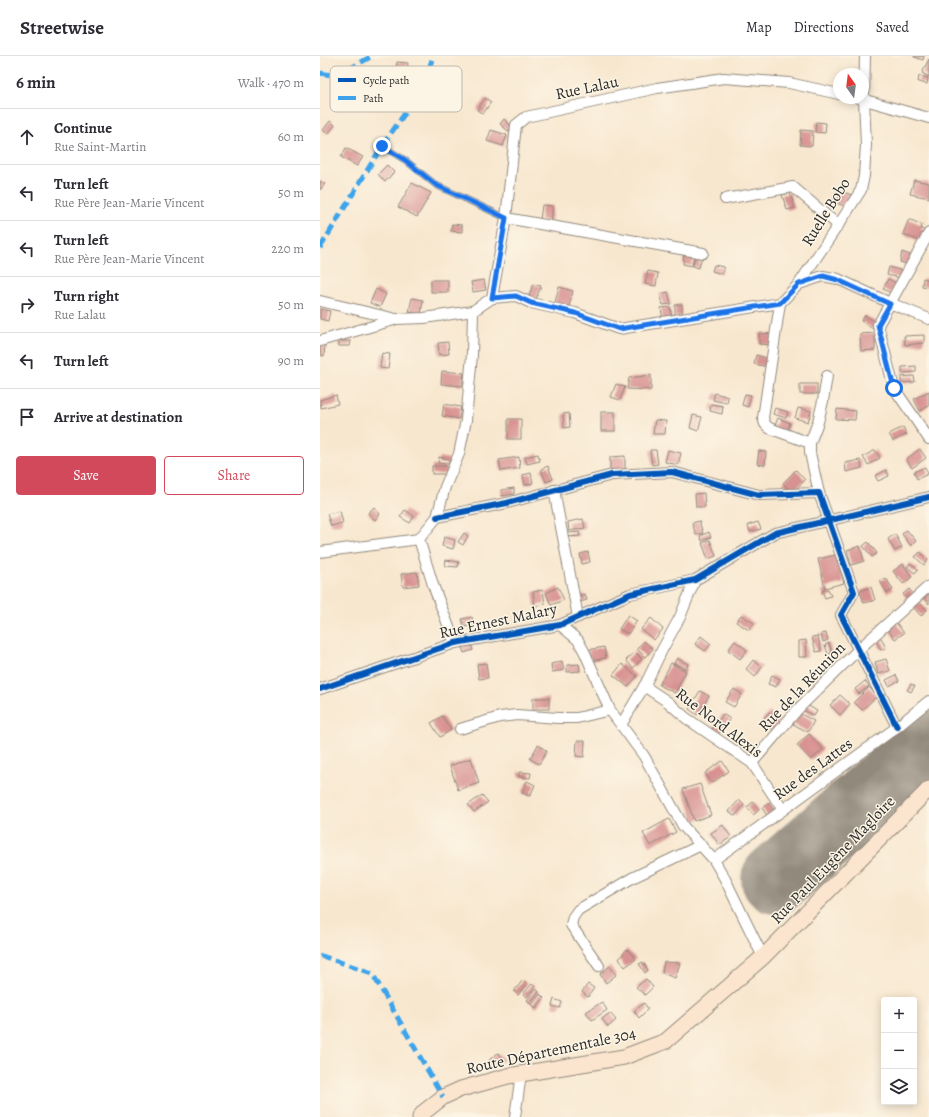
<!DOCTYPE html>
<meta charset="utf-8">
<style>
:root{--surface:#fff;--page:#f7f7f7;--text:#2b2b33;--muted:#7c7c81;--line:#e1e1e2;--accent:#d1495b}
body{margin:0;font-family:Alegreya,serif;background:var(--page);color:var(--text)}
.controls{position:absolute;right:12px;bottom:12px;display:grid;overflow:hidden;border-radius:4px;box-shadow:0 2px 10px #0003}
.controls button{width:36px;height:36px;display:grid;place-items:center;padding:0;border:0;border-bottom:1px solid var(--line);background:var(--surface);color:var(--text);font:20px sans-serif}
.compass{position:absolute;left:513px;top:12px;width:36px;height:36px;border-radius:50%;background:var(--surface);box-shadow:0 2px 10px #0003;rotate:346deg}
.stop{position:absolute;width:12px;height:12px;margin:-9px;border:3px solid #1a73e8;border-radius:50%;background:#fff}
.stop.end{background:#1a73e8;border-color:#fff;box-shadow:0 1px 4px #0008}
.list{margin:0;padding:0;list-style:none}
h2{display:flex;justify-content:space-between;align-items:center;height:52px;margin:0;padding:0 16px;font-size:17px}
h2 small{font-size:13px;font-weight:400;color:var(--muted)}
.list li{display:grid;grid-template-columns:26px 1fr auto;gap:12px;align-items:center;box-sizing:border-box;height:56px;padding:0 16px;border-top:1px solid var(--line)}
.list b{display:block;font-size:15px;white-space:nowrap}
.list p{margin:0;font-size:13px;white-space:nowrap;color:var(--muted)}
.list em{font-size:13px;font-style:normal;color:var(--muted)}
.actions{display:flex;gap:8px;padding:12px 16px}
.actions a{flex:1;padding:9px 0;border:1px solid var(--accent);border-radius:4px;text-align:center;font-size:14px;color:var(--accent)}
.actions .main{background:var(--accent);color:#fff}
.icon{flex:none;width:22px;height:22px;fill:none;stroke:currentColor;stroke-width:2;stroke-linecap:round;stroke-linejoin:round}
.map{position:relative;flex:none;width:609px;height:1061px;overflow:hidden}
header{display:flex;align-items:center;gap:24px;box-sizing:border-box;height:56px;padding:0 20px;background:var(--surface);border-bottom:1px solid var(--line)}
header strong{font-size:19px}
nav{display:flex;gap:22px;margin-inline-start:auto;font-size:14px}
main{display:flex}
aside{flex:1;background:var(--surface)}
.map>svg:first-child{display:block}
.lines{fill:none;stroke-linecap:round;stroke-linejoin:round}
.runway{stroke:#92897d;stroke-width:70}
.building{fill:#d89291}
.lane-casing{stroke:#92897d;stroke-width:7}
.street-casing{stroke:#92897d;stroke-width:12}
.secondary-casing{stroke:#92897d;stroke-width:17}
.lane{stroke:#fff;stroke-width:5}
.street{stroke:#fff;stroke-width:10}
.secondary{stroke:#fce5cf;stroke-width:15}
.quiet{stroke:#3ea3eb;stroke-width:5;stroke-dasharray:10 5;stroke-linecap:butt}
.cycleway-casing{stroke:#fcf5e5;stroke-width:8}
.cycleway{stroke:#0057b8;stroke-width:6}
.route{stroke:#1a73e8;stroke-width:5}
.labels{text-anchor:middle;dominant-baseline:central;stroke-width:3;stroke-linejoin:round;paint-order:stroke}
.street-label{font-size:16px;fill:#2b2b2b;stroke:#fcf5e5}
.key{fill:#fcf5e5;stroke:#bdb8ad;stroke-width:1}
.key-label{font-size:11px;fill:#2b2b2b}
</style>
<header>
<strong>Streetwise</strong>
<nav><a>Map</a><a>Directions</a><a>Saved</a></nav>
</header>
<main>
<aside>
<h2>6 min<small>Walk · 470 m</small></h2>
<ul class="list">
<li><svg class="icon" aria-label="ahead" viewBox="0 0 24 24"><path d="M12 20V5M6 11l6-6 6 6"/></svg><div><b>Continue</b><p>Rue Saint-Martin</p></div><em>60 m</em></li>
<li><svg class="icon" aria-label="left" viewBox="0 0 24 24"><path d="M17 20v-9H6M10 6l-5 5 5 5"/></svg><div><b>Turn left</b><p>Rue Père Jean-Marie Vincent</p></div><em>50 m</em></li>
<li><svg class="icon" aria-label="left" viewBox="0 0 24 24"><path d="M17 20v-9H6M10 6l-5 5 5 5"/></svg><div><b>Turn left</b><p>Rue Père Jean-Marie Vincent</p></div><em>220 m</em></li>
<li><svg class="icon" aria-label="right" viewBox="0 0 24 24"><path d="M7 20v-9h11M14 6l5 5-5 5"/></svg><div><b>Turn right</b><p>Rue Lalau</p></div><em>50 m</em></li>
<li><svg class="icon" aria-label="left" viewBox="0 0 24 24"><path d="M17 20v-9H6M10 6l-5 5 5 5"/></svg><div><b>Turn left</b></div><em>90 m</em></li>
<li><svg class="icon" aria-label="arrive" viewBox="0 0 24 24"><path d="M6 21V4h12l-3 4 3 4H6"/></svg><div><b>Arrive at destination</b></div></li>
</ul>
<div class="actions"><a class="main">Save</a><a>Share</a></div>
</aside>
<div class="map">
<svg width="609" height="1061" viewBox="0 0 609 1061">
<rect width="100%" height="100%" fill="#fcf5e5"/>
<filter id="ink" filterUnits="userSpaceOnUse"><feTurbulence type="fractalNoise" baseFrequency=".025" numOctaves="2"/><feDisplacementMap in="SourceGraphic" scale="8" xChannelSelector="R" yChannelSelector="G"/><feConvolveMatrix kernelMatrix="1 2 1 2 8 2 1 2 1" color-interpolation-filters="sRGB"/></filter>
<filter id="wash" filterUnits="userSpaceOnUse"><feTurbulence type="fractalNoise" baseFrequency=".012" numOctaves="4" result="noise"/><feDisplacementMap in="SourceGraphic" scale="16" xChannelSelector="R" yChannelSelector="G"/><feGaussianBlur stdDeviation="0.9" result="paint"/><feColorMatrix in="noise" values="0 0 0 0 0 0 0 0 0 0 0 0 0 0 0 0 0 1.4 0 .05"/><feComposite in="paint" operator="in"/></filter>
<g filter="url(#wash)">
<rect width="100%" height="100%" fill="#f8e7cf"/>
<g class="lines">
<polyline class="runway" points="456,823 609,689"/>
</g>
<g id="blocks">
<g class="building">
<polygon points="594,0 604,0 603,4 594,1"/>
<polygon points="609,3 609,21 602,17"/>
<polygon points="77,6 88,7 87,15 76,14"/>
<polygon points="599,20 608,22 607,28 598,26"/>
<polygon points="165,42 171,46 163,58 157,54"/>
<polygon points="184,63 192,71 188,75 180,68"/>
<polygon points="10,65 15,69 8,78 3,74"/>
<polygon points="496,66 506,67 505,77 495,76"/>
<polygon points="171,74 187,79 183,90 167,85"/>
<polygon points="481,74 493,75 492,90 480,89"/>
<polygon points="26,92 43,101 37,110 21,101"/>
<polygon points="67,109 74,116 65,126 58,118"/>
<polygon points="594,124 609,127 609,142 590,138"/>
<polygon points="0,125 5,128 0,134"/>
<polygon points="92,127 111,137 97,161 78,151"/>
<polygon points="517,134 532,139 528,151 512,146"/>
<polygon points="470,137 475,152 467,154 462,139"/>
<polygon points="222,149 233,150 231,166 220,164"/>
<polygon points="589,163 602,169 601,173 605,175 602,183 600,182 599,185 583,178"/>
<polygon points="132,168 142,169 142,176 131,175"/>
<polygon points="364,196 374,198 372,210 363,208"/>
<polygon points="582,196 593,200 590,209 580,206"/>
<polygon points="376,198 382,200 379,212 373,210"/>
<polygon points="394,209 404,211 402,218 392,215"/>
<polygon points="569,211 583,215 581,222 567,219"/>
<polygon points="328,215 338,217 336,230 325,228"/>
<polygon points="603,222 609,224 609,231 602,230"/>
<polygon points="568,223 576,227 571,237 563,233"/>
<rect x="111" y="224" width="17" height="12"/>
<polygon points="164,224 166,234 153,236 151,226"/>
<polygon points="213,228 221,230 215,245 208,243"/>
<polygon points="239,231 253,235 248,254 234,250"/>
<polygon points="56,233 66,238 60,251 50,247"/>
<polygon points="348,236 351,248 343,249 340,238"/>
<polygon points="92,242 103,244 101,258 89,256"/>
<polygon points="362,248 362,260 355,261 355,249"/>
<polygon points="350,251 352,264 343,265 341,252"/>
<polygon points="0,253 10,255 8,265 0,263"/>
<polygon points="545,259 557,267 553,273 541,265"/>
<polygon points="439,277 452,278 452,289 439,288"/>
<polygon points="555,277 555,294 541,295 540,278"/>
<polygon points="604,279 604,287 585,289 584,280"/>
<polygon points="19,285 31,285 30,290 19,290"/>
<polygon points="128,286 129,298 119,299 118,287"/>
<polygon points="0,289 5,289 4,300 0,299"/>
<polygon points="62,297 70,298 68,313 60,312"/>
<polygon points="436,299 450,303 448,311 434,308"/>
<polygon points="596,310 596,316 582,317 582,311"/>
<polygon points="122,315 144,317 142,330 121,328"/>
<polygon points="331,319 331,334 307,333 309,322"/>
<polygon points="594,320 595,326 581,327 581,321"/>
<polygon points="296,328 305,331 300,344 291,341"/>
<rect x="480" y="328" width="17" height="10"/>
<polygon points="609,335 609,350 600,355 594,343"/>
<polygon points="395,337 408,341 407,347 393,344"/>
<polygon points="425,338 431,339 428,351 422,349"/>
<polygon points="16,339 18,348 1,352 0,344"/>
<polygon points="124,348 141,351 139,363 122,360"/>
<polygon points="391,348 403,350 402,358 390,355"/>
<polygon points="455,352 468,356 466,362 453,358"/>
<polygon points="478,352 491,355 488,366 475,362"/>
<polygon points="517,353 536,355 535,364 516,363"/>
<rect x="281" y="356" width="14" height="19"/>
<polygon points="249,357 250,371 244,372 243,358"/>
<polygon points="373,359 382,361 378,375 370,372"/>
<polygon points="458,362 470,367 467,377 454,372"/>
<rect x="188" y="363" width="13" height="20"/>
<polygon points="335,364 346,365 345,378 333,378"/>
<polygon points="583,371 587,378 573,385 569,378"/>
<polygon points="600,393 606,402 592,412 586,403"/>
<polygon points="330,394 336,394 338,408 332,409"/>
<polygon points="348,394 361,397 358,409 345,406"/>
<polygon points="555,394 560,402 548,409 543,401"/>
<polygon points="439,395 446,396 445,409 437,408"/>
<polygon points="218,398 220,405 207,408 205,401"/>
<polygon points="305,400 305,415 290,415 290,401"/>
<polygon points="119,401 129,403 129,408 118,407"/>
<polygon points="199,401 200,412 181,415 179,404"/>
<polygon points="540,404 542,412 526,416 525,407"/>
<rect x="112" y="410" width="14" height="8"/>
<polygon points="228,410 233,423 226,426 221,413"/>
<polygon points="605,411 608,418 597,423 594,416"/>
<polygon points="476,414 485,424 472,437 463,427"/>
<polygon points="566,414 569,420 558,425 555,420"/>
<polygon points="211,417 213,427 205,429 203,419"/>
<polygon points="194,432 194,438 182,440 181,434"/>
<polygon points="384,437 385,451 376,451 375,438"/>
<polygon points="54,451 60,458 55,464 48,457"/>
<polygon points="85,454 94,460 90,467 80,461"/>
<polygon points="20,455 23,467 11,470 7,458"/>
<polygon points="263,463 265,472 249,475 248,466"/>
<polygon points="379,465 383,477 376,479 372,467"/>
<polygon points="438,466 441,473 430,476 428,469"/>
<polygon points="587,474 596,485 591,490 582,478"/>
<polygon points="259,476 260,480 248,481 248,477"/>
<polygon points="389,476 391,481 382,485 380,480"/>
<polygon points="144,477 148,480 143,489 138,486"/>
<polygon points="575,478 582,491 575,495 568,483"/>
<polygon points="124,481 135,484 133,493 122,490"/>
<polygon points="390,484 396,500 388,503 382,487"/>
<polygon points="548,486 557,497 552,501 543,490"/>
<polygon points="540,490 544,505 531,509 527,494"/>
<polygon points="268,496 270,506 262,508 260,498"/>
<polygon points="600,496 608,504 604,509 595,501"/>
<polygon points="516,499 524,527 505,532 498,503"/>
<polygon points="126,504 139,506 138,511 125,510"/>
<polygon points="590,507 598,513 595,517 587,511"/>
<polygon points="583,508 592,521 583,528 573,515"/>
<polygon points="97,516 99,529 83,531 81,518"/>
<polygon points="566,522 573,534 567,537 560,525"/>
<polygon points="238,531 244,544 231,549 226,537"/>
<polygon points="551,531 555,544 544,547 540,535"/>
<polygon points="508,533 511,540 505,542 502,535"/>
<polygon points="589,533 596,541 590,546 583,538"/>
<polygon points="223,534 225,548 215,550 213,536"/>
<polygon points="609,535 609,548 601,540"/>
<polygon points="265,538 267,544 256,547 254,541"/>
<polygon points="598,545 607,554 601,560 592,550"/>
<polygon points="308,559 317,565 308,578 299,573"/>
<polygon points="421,559 434,567 429,574 416,566"/>
<polygon points="152,561 154,569 144,571 142,563"/>
<polygon points="331,562 343,573 334,584 321,573"/>
<polygon points="575,565 584,577 575,583 566,571"/>
<polygon points="506,577 508,584 503,586 501,578"/>
<polygon points="559,578 566,592 561,594 554,581"/>
<polygon points="148,579 153,594 144,597 139,583"/>
<polygon points="381,580 391,588 385,595 375,588"/>
<polygon points="498,580 501,595 496,596 492,581"/>
<polygon points="486,584 487,601 479,601 479,585"/>
<polygon points="324,585 333,593 325,601 317,593"/>
<polygon points="415,585 427,594 420,603 408,594"/>
<polygon points="509,587 512,597 508,598 505,589"/>
<polygon points="284,591 286,602 271,605 268,594"/>
<polygon points="315,596 322,603 313,612 306,604"/>
<polygon points="357,602 368,608 366,613 354,607"/>
<polygon points="566,603 570,615 558,618 555,606"/>
<polygon points="433,604 442,611 435,621 426,613"/>
<polygon points="242,605 244,614 232,616 231,608"/>
<polygon points="166,607 168,622 159,623 157,608"/>
<polygon points="351,607 366,615 355,637 339,629"/>
<polygon points="259,608 260,615 247,616 247,609"/>
<polygon points="302,608 317,620 308,631 293,619"/>
<polygon points="452,619 460,623 456,631 448,628"/>
<polygon points="576,619 579,625 569,630 566,624"/>
<polygon points="545,625 549,630 539,638 535,633"/>
<polygon points="591,628 595,630 591,636 587,634"/>
<polygon points="549,631 557,640 542,654 534,646"/>
<polygon points="414,633 422,638 414,651 405,646"/>
<polygon points="380,635 389,640 377,659 369,653"/>
<polygon points="520,639 530,648 520,659 510,649"/>
<rect x="213" y="642" width="16" height="11"/>
<polygon points="487,649 497,655 494,660 483,654"/>
<polygon points="449,656 460,665 453,674 442,664"/>
<polygon points="479,657 494,665 488,676 473,668"/>
<polygon points="403,658 410,663 396,681 390,676"/>
<polygon points="122,660 131,674 120,681 111,667"/>
<polygon points="489,678 503,693 491,704 477,689"/>
<polygon points="257,685 265,685 264,701 256,700"/>
<polygon points="218,689 227,695 219,708 210,703"/>
<polygon points="151,702 159,727 138,734 130,710"/>
<polygon points="402,705 409,715 392,727 385,717"/>
<polygon points="199,716 211,717 210,722 199,721"/>
<polygon points="207,725 215,729 210,740 202,737"/>
<polygon points="380,728 391,759 374,765 363,733"/>
<polygon points="162,739 168,746 154,756 148,749"/>
<polygon points="419,744 424,749 415,760 409,755"/>
<polygon points="433,746 439,754 433,759 427,751"/>
<polygon points="449,747 455,756 448,761 442,752"/>
<polygon points="349,763 356,776 330,790 323,777"/>
<polygon points="403,769 411,781 399,789 391,777"/>
<polygon points="307,893 316,903 305,911 299,903"/>
<polygon points="323,906 328,914 325,917 319,908"/>
<polygon points="344,906 360,907 355,922 342,917"/>
<polygon points="290,910 296,919 286,927 280,918"/>
<polygon points="326,923 333,931 325,939 316,931"/>
<polygon points="203,924 207,928 198,939 194,935"/>
<polygon points="212,928 215,931 207,941 203,938"/>
<polygon points="268,928 274,932 268,941 262,936"/>
<polygon points="216,933 219,936 210,947 207,944"/>
<polygon points="220,938 224,942 216,952 212,949"/>
<polygon points="234,943 242,946 240,952 232,950"/>
<polygon points="282,946 287,954 272,964 266,956"/>
<polygon points="324,947 328,953 319,962 314,955"/>
<polygon points="290,957 296,964 288,971 282,963"/>
<polygon points="178,997 184,1003 175,1011 169,1004"/>
</g>
</g>
</g>
<g filter="url(#ink)">
<use href="#blocks" fill-opacity="0" stroke="#92897d" stroke-width="1"/>
<g class="lines">
<defs>
<polyline id="lane" points="62,90 85,104 116,129 186,162"/>
<g id="street">
<polyline points="538,42 609,62"/>
<polyline points="405,143 473,131 518,169"/>
<polyline points="186,162 383,197"/>
<polyline points="609,177 558,269 574,332 609,383"/>
<polyline points="479,228 494,205 525,159 541,134 544,120 546,89 544,43 545,0"/>
<polyline points="172,242 186,162 196,69 206,61 337,32 404,22 469,27 519,38"/>
<polyline points="172,242 196,240 211,247 255,257 299,273 460,247 479,228 503,220 518,223 570,247 609,263"/>
<polyline points="0,245 76,263 104,262 153,255"/>
<polyline points="460,247 443,362 445,368 449,372 490,387"/>
<polyline points="0,285 74,264"/>
<polyline points="234,434 258,561"/>
<polyline points="499,437 490,397 490,387 498,366 503,345 507,320"/>
<polyline points="117,461 187,447 292,419 352,416 439,439 499,437 534,536 521,559 577,671"/>
<polyline points="0,496 99,483"/>
<polyline points="240,569 258,584 265,597 290,654 324,700 363,770 394,804 405,823 443,901"/>
<polyline points="135,587 113,529 99,483 117,461 125,431 139,398 146,364 152,299 153,255 172,242"/>
<polyline points="324,630 348,646 366,662 432,707 463,754"/>
<polyline points="0,633 135,587 240,569 310,538 375,524 455,477 609,441"/>
<polyline points="301,669 326,627 342,594 360,561 375,524"/>
<polyline points="140,673 180,661 197,659 238,662 257,662 290,654"/>
<polyline points="432,707 478,653 538,594 609,530"/>
<polyline points="394,804 577,671 609,645"/>
<polyline points="279,910 251,869 253,861 258,854 312,822 381,789"/>
<polyline points="195,1061 201,1018"/>
</g>
<polyline id="secondary" points="100,1061 104,1056 123,1041 141,1033 188,1020 304,1001 346,985 443,901 609,733"/>
</defs>
<use href="#lane" class="lane-casing"/>
<use href="#street" class="street-casing"/>
<use href="#secondary" class="secondary-casing"/>
<use href="#lane" class="lane"/>
<use href="#street" class="street"/>
<use href="#secondary" class="secondary"/>
<g class="quiet">
<polyline points="0,17 17,20 52,0"/>
<polyline points="0,192 62,90 104,30 113,0"/>
<polyline points="0,901 2,900 52,917 123,1041"/>
</g>
<defs>
<g id="cycleway">
<polyline points="117,461 187,447 292,419 352,416 439,439 499,437 534,536 521,559 577,671"/>
<polyline points="0,633 135,587 240,569 310,538 375,524 455,477 609,441"/>
</g>
</defs>
<use href="#cycleway" class="cycleway-casing"/>
<use href="#cycleway" class="cycleway"/>
</g>
</g>
<g class="lines" filter="url(#ink)">
<polyline class="route" points="62,90 85,104 116,129 186,162 172,242 196,240 211,247 255,257 299,273 460,247 479,228 503,220 518,224 570,248 558,269 574,332"/>
</g>
<g class="labels">
<g class="street-label">
<text transform="translate(267 32) rotate(-12)">Rue Lalau</text>
<text transform="translate(506 156) rotate(-58)">Ruelle Bobo</text>
<text transform="translate(178 565) rotate(-12)">Rue Ernest Malary</text>
<text transform="translate(482 631) rotate(-46)">Rue de la Réunion</text>
<text transform="translate(399 667) rotate(37)">Rue Nord Alexis</text>
<text transform="translate(493 713) rotate(-36)">Rue des Lattes</text>
<text transform="translate(513 804) rotate(-46)">Rue Paul Eugène Magloire</text>
<text transform="translate(231 995) rotate(-12)">Route Départementale 304</text>
</g>
</g>
<rect x="10" y="10" width="132" height="46" rx="6" class="key"/>
<rect x="18" y="22" width="18" height="4" fill="#0057b8"/>
<rect x="18" y="40" width="18" height="4" fill="#3ea3eb"/>
<g class="key-label">
<text x="43" y="28">Cycle path</text>
<text x="43" y="46">Path</text>
</g>
</svg>
<div class="controls">
<button>+</button>
<button>−</button>
<button><svg class="icon" aria-label="layers" viewBox="0 0 24 24"><path d="M12 4l9 5-9 5-9-5zM3 14l9 5 9-5"/></svg></button>
</div>
<svg class="compass" viewBox="-18 -18 36 36"><path d="M0-13l5 13h-10z" fill="#e53935"/><path d="M0 13l5-13h-10z" fill="#7c7c81"/></svg>
<div class="stop" style="left:574px;top:332px"></div>
<div class="stop end" style="left:62px;top:90px"></div>
</div>
</main>
